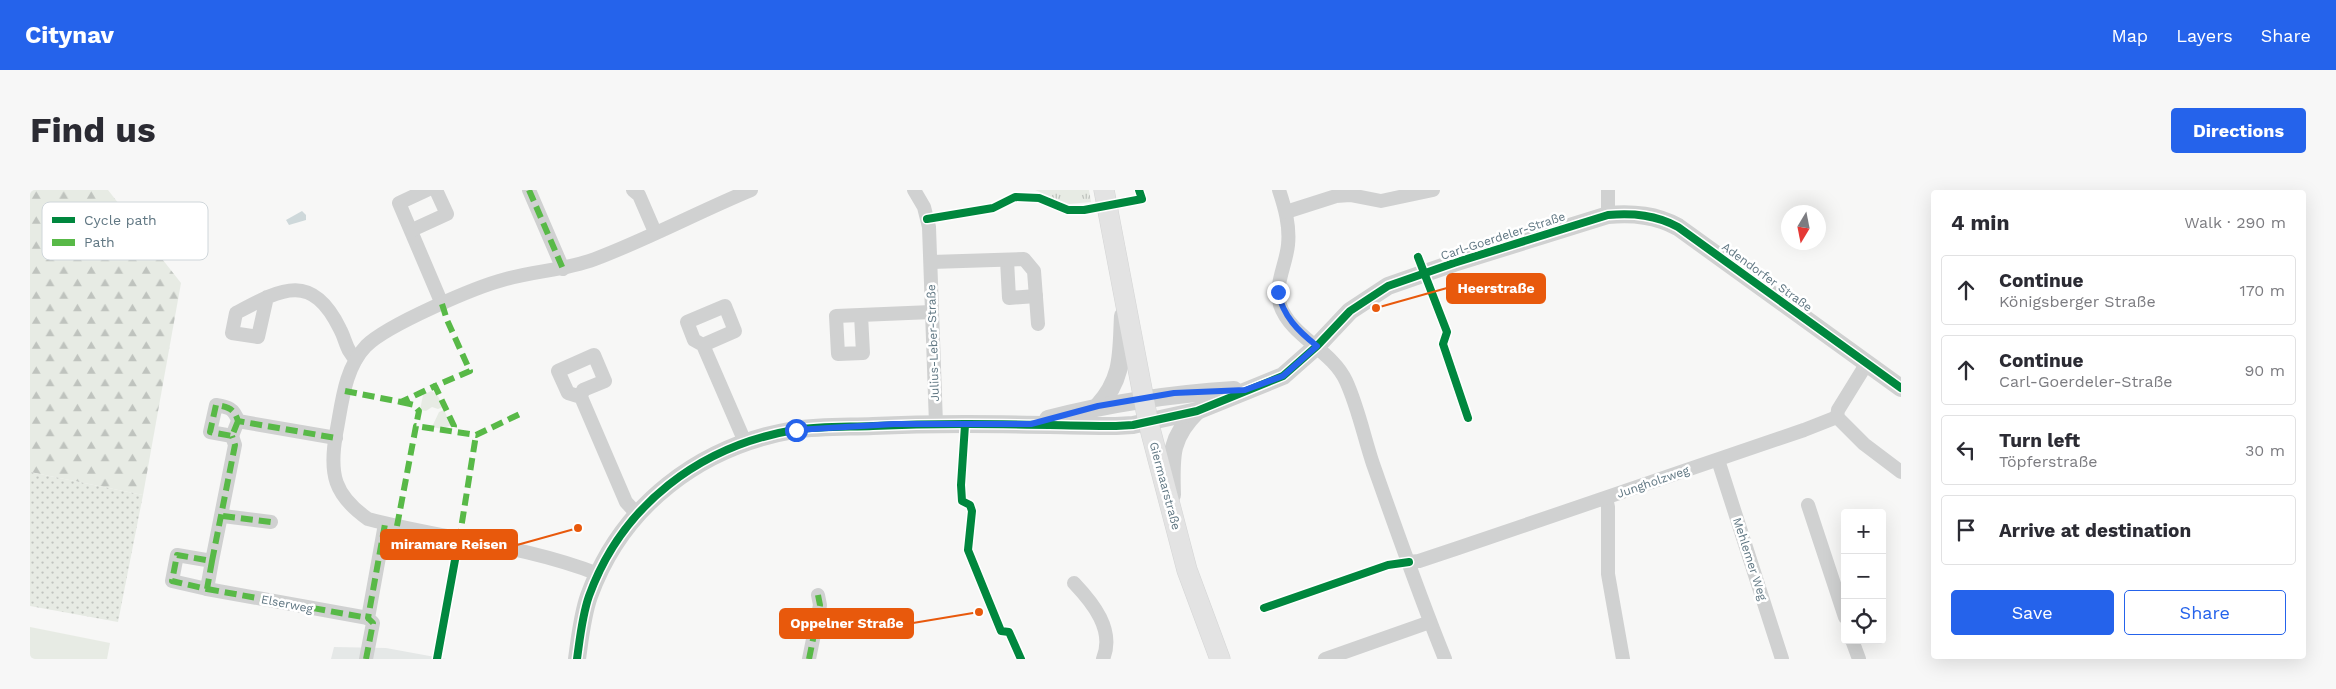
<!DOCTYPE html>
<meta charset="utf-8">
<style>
:root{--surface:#fff;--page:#f7f7f7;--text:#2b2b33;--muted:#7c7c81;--line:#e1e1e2;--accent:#2563eb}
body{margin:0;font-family:"Work Sans",sans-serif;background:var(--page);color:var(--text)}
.controls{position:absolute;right:15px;bottom:15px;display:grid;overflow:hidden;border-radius:5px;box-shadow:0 5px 20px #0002}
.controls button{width:45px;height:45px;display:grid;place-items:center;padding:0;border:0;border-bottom:1px solid var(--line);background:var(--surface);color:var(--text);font:25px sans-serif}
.compass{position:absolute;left:1751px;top:15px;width:45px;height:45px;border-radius:50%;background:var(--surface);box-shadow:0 5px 20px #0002;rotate:190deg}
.stop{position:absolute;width:15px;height:15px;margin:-11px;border:4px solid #2563eb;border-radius:50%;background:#fff}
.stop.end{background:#2563eb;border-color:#fff;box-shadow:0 1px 5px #0008}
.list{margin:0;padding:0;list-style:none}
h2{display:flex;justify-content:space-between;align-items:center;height:65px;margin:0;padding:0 20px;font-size:21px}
h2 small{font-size:16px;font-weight:400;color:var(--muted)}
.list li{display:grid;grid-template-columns:32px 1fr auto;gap:15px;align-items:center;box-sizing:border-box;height:70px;margin:0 10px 10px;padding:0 10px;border:1px solid var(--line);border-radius:5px}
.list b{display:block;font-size:19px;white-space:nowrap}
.list p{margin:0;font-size:16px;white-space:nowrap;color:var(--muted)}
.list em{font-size:16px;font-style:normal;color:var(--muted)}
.actions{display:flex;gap:10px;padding:15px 20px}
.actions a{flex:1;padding:11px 0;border:1px solid var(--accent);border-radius:5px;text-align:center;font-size:18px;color:var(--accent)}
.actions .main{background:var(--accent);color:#fff}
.icon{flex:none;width:28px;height:28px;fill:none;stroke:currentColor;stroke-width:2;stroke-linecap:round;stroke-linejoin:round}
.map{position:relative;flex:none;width:1871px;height:469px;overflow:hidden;border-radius:5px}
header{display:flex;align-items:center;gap:30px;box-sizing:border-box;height:70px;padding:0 25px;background:var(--accent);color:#fff}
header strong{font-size:24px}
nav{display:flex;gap:28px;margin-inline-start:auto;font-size:18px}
.intro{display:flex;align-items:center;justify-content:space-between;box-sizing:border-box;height:120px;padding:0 30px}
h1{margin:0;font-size:35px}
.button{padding:12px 22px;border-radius:5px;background:var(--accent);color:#fff;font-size:18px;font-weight:700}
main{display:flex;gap:30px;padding:0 30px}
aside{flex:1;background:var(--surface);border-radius:5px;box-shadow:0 5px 20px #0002}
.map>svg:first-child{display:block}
.built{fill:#e5e8e7}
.grass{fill:url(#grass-tufts)}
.forest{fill:url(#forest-firs)}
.park{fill:url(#park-dots)}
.garden{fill:#e7ebe4}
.water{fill:#ced8da}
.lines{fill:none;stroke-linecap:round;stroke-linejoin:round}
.secondary-casing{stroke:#d4d5d5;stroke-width:21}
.minor{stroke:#d0d1d1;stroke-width:14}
.tertiary{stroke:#d0d1d1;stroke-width:18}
.secondary{stroke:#e3e3e3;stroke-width:20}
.quiet{stroke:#58b947;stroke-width:6;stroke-dasharray:12 6;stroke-linecap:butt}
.cycleway-casing{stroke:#fff;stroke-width:11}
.cycleway{stroke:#00873e;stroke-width:8}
.route{stroke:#2563eb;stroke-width:6}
.labels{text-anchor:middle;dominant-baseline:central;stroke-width:5;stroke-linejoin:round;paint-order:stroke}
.street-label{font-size:12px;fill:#607783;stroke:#fff}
.key{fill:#fff;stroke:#cfd6da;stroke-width:1}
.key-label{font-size:14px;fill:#607783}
.leader{fill:none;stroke:#e8590c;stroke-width:2}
.callout-dot{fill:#e8590c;stroke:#fff;stroke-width:2}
.callout{fill:#e8590c;stroke:#e8590c;stroke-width:2}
.callout-label{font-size:14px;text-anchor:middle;font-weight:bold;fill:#fff}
</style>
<header>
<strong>Citynav</strong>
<nav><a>Map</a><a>Layers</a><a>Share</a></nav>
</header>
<div class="intro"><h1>Find us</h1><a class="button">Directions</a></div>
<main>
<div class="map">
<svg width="1871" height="469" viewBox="0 0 1871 469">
<defs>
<pattern id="grass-tufts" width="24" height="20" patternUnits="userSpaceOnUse" patternTransform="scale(1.25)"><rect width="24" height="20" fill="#e7ebe4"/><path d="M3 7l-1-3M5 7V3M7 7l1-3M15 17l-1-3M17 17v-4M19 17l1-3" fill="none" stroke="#bfc3be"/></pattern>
<pattern id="forest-firs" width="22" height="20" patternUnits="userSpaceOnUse" patternTransform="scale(1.25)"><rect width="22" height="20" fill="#e7ebe4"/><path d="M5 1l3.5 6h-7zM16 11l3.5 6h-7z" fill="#bfc3be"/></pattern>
<pattern id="park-dots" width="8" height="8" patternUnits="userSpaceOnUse" patternTransform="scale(1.25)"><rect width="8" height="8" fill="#e7ebe4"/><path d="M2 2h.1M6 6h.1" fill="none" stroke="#bfc3be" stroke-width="1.8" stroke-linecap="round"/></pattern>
</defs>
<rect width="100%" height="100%" fill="#f7f7f6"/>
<polygon class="built" points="304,457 356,458 416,469 301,469"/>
<polygon class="grass" points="1005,0 1059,0 1061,12 1039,14"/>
<polygon class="forest" points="0,0 78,0 151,93 113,305 0,282"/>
<polygon class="park" points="0,282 113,305 88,432 0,416"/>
<g class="garden">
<polygon points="401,201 407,204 413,217 408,219 402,217 396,221 390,220 393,205"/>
<polygon points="414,220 421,235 412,239 402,237 409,222"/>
<polygon points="0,437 80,453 77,469 0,469"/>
</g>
<polygon class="water" points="272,21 276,25 276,30 259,35 256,30"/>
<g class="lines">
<defs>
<polyline id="secondary" points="1074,0 1118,231 1157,380 1190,469"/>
</defs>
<use href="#secondary" class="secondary-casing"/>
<g class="minor">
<polyline points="397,0 369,13 412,114"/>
<polyline points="499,0 533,79"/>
<polyline points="603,0 609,5 625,42"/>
<polyline points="884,0 894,17 899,37 906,234"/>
<path d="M1249,0C1255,18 1260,36 1258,55C1256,75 1244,95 1250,115C1261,147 1302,160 1316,191C1328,217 1334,247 1343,274C1366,339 1389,405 1415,469"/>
<polyline points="1578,0 1578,25"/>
<polyline points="1256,22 1306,6 1320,5 1351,11 1403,0"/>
<polyline points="382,40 417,24 406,0"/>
<polyline points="977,70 979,108 1006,106"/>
<polyline points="901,72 994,69 1004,81 1008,134"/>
<path d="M237,107L228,147L202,143L206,123C251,99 282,81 310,139C316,150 316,161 326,169"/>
<polyline points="831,125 833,163 808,164 806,126 902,122"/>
<polyline points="673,155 705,141 695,116 657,132 664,150 673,155 715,252"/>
<polyline points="551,207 553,200 575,191 564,165 528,181 538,203 551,207 596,312 607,324"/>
<polyline points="1807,227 1834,254 1871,282"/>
<polyline points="1807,227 1808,220 1837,173"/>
<path d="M208,231L202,246L180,242L186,215C198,217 204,218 208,231L306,248"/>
<polyline points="1688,270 1752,469"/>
<polyline points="1576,308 1578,317 1578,384 1593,469"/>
<polyline points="1778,315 1815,427"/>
<polyline points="193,326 241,332"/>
<polyline points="182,371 177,399 142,391 147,365 182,371 205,255 202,246"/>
<polyline points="1379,372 1389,371 1428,358 1774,240 1807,227"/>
<path d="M568,384C494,355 414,349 338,329C304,305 299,284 306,244C312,214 314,179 336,156C357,135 445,97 476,89C505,81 536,80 565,69C618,49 668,22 721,0"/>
<path d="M1044,393C1063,413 1085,440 1073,469"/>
<polyline points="177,399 338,428"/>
<polyline points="1822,450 1829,469"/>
<polyline points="336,469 343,433 338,428 355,334"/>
<polyline points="779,469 790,415 788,405"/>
<polyline points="1295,469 1400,432"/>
</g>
<g class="tertiary">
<path d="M1068,216C1094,188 1091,162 1093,126"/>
<path d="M1018,229C1080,213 1140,204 1204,200"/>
<path d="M1142,305C1141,268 1139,248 1167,221"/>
<path d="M547,469C550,448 552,426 559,406C592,315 670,256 764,240C790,236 817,237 843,236C924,232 1005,235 1086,236L1103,235L1167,221L1253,186L1287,156L1320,121L1358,96L1424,73L1578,25C1604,23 1626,25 1648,37L1871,198"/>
</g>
<use href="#secondary" class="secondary"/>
<g class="quiet">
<polyline points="499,0 533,79"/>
<polyline points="412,114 417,130 440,181 405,196 424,236 423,242"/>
<polyline points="315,201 371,212 405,196"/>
<polyline points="371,212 384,215 389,221 386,236"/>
<path d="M208,231L202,246L180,242L186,215C198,217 204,218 208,231L306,248"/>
<polyline points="193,326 241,332"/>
<polyline points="367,336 386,236 446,245 492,223"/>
<polyline points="429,351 446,245"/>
<polyline points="182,371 177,399 142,391 147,365 182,371 205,255 202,246"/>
<polyline points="177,399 338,428"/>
<polyline points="336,469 343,433 338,428 355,334"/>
<polyline points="779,469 790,415 788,405"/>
</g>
<defs>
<g id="cycleway">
<polyline points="897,29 963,18 985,7 1009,8 1038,20 1054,20 1112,9 1109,0"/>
<polyline points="1388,67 1417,142 1413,154 1438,228"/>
<polyline points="935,235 931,295 932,311 940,315 942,321 938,360 971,441 979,442 991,469"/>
<polyline points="1234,418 1358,375 1379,372"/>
<polyline points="407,469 429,348"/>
<path d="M547,469C550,448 552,426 559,406C592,315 670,256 764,240C790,236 817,237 843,236C924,232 1005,235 1086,236L1103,235L1167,221L1253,186L1287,156L1320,121L1358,96L1424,73L1578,25C1604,23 1626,25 1648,37L1871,198"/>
</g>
</defs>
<use href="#cycleway" class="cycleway-casing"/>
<use href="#cycleway" class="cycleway"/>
</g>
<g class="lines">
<path class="route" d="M766,240L864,234H1001L1068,216L1144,203L1215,200L1253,186L1287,156C1268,141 1253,126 1248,102"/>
</g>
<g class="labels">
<g class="street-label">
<text transform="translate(1473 46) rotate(-18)">Carl-Goerdeler-Straße</text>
<text transform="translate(1737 87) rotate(36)">Adendorfer Straße</text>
<text transform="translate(903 153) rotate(-92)">Julius-Leber-Straße</text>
<text transform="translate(1623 292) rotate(-19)">Jungholzweg</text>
<text transform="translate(1135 296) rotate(75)">Giermaarstraße</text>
<text transform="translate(1720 369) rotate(72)">Mehlemer Weg</text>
<text transform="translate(257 414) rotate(11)">Elserweg</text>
</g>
</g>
<rect x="12" y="12" width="166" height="58" rx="8" class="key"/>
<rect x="22" y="27" width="23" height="6" fill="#00873e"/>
<rect x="22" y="49" width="23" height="7" fill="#58b947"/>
<g class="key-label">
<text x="54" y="35">Cycle path</text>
<text x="54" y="57">Path</text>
</g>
<path class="leader" d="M1346 118L1417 98M548 338L487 355M949 422L883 433"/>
<g class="callout-dot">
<circle cx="1346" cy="118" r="5"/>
<circle cx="548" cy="338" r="5"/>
<circle cx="949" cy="422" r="5"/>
</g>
<g class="callout">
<rect x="1417" y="84" width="98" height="29" rx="5"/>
<rect x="351" y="340" width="136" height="29" rx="5"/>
<rect x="750" y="419" width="133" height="29" rx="5"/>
</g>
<g class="callout-label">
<text x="1466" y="103">Heerstraße</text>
<text x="419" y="359">miramare Reisen</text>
<text x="817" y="438">Oppelner Straße</text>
</g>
</svg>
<div class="controls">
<button>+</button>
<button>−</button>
<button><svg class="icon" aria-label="locate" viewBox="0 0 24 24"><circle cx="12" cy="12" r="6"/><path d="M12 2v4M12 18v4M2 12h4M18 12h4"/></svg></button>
</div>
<svg class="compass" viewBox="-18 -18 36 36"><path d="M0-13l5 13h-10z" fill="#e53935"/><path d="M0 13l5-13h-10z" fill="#7c7c81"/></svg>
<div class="stop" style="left:766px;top:240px"></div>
<div class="stop end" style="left:1248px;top:102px"></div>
</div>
<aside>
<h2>4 min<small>Walk · 290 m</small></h2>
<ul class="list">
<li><svg class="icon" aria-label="ahead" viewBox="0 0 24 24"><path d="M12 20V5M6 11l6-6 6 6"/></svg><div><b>Continue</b><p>Königsberger Straße</p></div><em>170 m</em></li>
<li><svg class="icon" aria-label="ahead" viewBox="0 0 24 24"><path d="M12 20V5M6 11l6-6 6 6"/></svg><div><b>Continue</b><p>Carl-Goerdeler-Straße</p></div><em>90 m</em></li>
<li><svg class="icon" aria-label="left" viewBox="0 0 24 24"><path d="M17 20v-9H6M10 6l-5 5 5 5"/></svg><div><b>Turn left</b><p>Töpferstraße</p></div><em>30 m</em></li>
<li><svg class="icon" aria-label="arrive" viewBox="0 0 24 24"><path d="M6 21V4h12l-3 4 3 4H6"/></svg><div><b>Arrive at destination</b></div></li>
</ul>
<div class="actions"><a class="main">Save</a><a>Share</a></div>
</aside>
</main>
